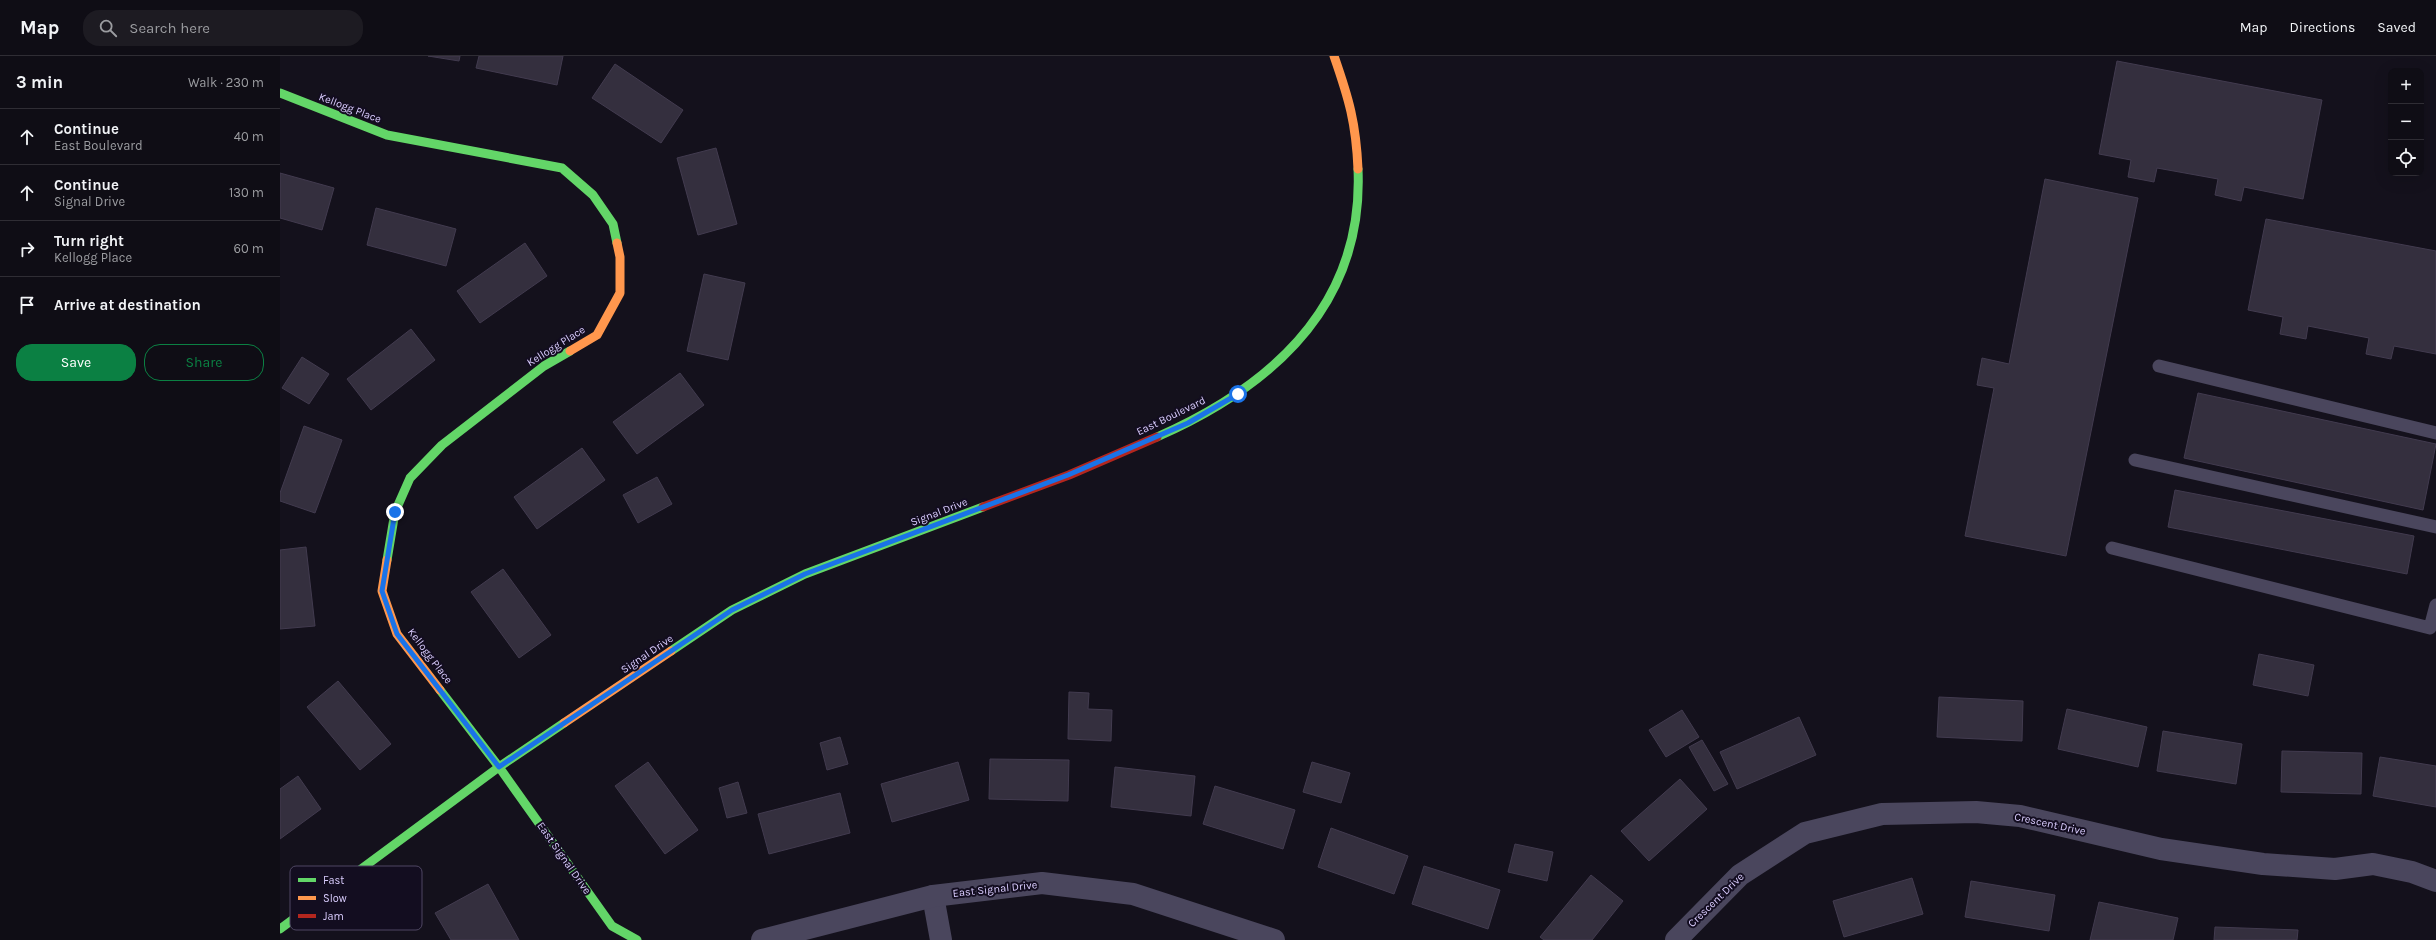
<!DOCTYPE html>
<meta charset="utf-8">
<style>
:root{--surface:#0f0d15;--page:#1d1b22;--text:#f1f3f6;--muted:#9b9ca0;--line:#2f2d34;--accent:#0b8043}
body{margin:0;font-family:Karla,sans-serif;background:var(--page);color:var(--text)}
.controls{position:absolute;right:12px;top:12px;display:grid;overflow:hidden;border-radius:8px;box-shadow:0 4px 16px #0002}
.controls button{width:36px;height:36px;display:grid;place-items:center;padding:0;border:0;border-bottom:1px solid var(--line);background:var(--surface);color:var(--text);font:20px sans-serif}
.stop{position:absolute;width:12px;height:12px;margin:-9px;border:3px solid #1a73e8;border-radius:50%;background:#fff}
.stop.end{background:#1a73e8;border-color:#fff;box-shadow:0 1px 4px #0008}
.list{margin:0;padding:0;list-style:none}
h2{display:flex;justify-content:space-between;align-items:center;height:52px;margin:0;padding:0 16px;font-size:17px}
h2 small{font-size:13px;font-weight:400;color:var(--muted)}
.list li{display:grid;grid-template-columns:26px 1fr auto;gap:12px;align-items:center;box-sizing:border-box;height:56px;padding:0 16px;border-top:1px solid var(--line)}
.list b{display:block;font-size:15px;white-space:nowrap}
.list p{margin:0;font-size:13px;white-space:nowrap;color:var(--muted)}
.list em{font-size:13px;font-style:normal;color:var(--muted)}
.actions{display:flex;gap:8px;padding:12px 16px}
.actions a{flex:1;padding:9px 0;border:1px solid var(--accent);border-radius:16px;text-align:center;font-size:14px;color:var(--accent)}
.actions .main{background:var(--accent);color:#fff}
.icon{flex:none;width:22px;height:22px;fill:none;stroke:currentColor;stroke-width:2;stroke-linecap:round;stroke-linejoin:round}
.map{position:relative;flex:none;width:2156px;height:884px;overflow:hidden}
header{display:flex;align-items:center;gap:24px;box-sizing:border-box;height:56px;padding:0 20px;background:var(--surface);border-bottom:1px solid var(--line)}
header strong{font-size:19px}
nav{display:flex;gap:22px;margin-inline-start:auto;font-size:14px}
.search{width:280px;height:36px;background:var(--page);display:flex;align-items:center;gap:10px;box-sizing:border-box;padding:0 14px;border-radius:16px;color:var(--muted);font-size:15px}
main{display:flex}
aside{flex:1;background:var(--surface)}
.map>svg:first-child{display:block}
.building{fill:#342f3e;stroke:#423b4f}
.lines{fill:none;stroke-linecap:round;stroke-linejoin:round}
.lane{stroke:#4a465d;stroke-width:13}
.street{stroke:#4a465d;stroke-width:22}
.fast{stroke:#63d668;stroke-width:9}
.slow{stroke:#ff974d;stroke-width:9}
.jam{stroke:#b3261e;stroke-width:9}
.route{stroke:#1a73e8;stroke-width:5}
.labels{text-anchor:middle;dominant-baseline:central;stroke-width:4;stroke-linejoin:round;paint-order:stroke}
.street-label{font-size:11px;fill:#dacdfe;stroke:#130d20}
.key{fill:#130d20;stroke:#4f4763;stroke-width:1}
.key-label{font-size:11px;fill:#dacdfe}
</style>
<header>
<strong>Map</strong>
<div class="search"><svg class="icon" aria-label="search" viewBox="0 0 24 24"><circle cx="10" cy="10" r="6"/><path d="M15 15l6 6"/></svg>Search here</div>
<nav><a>Map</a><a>Directions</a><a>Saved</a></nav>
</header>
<main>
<aside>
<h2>3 min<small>Walk · 230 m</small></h2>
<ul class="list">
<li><svg class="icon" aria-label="ahead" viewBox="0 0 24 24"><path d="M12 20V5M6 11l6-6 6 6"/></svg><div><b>Continue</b><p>East Boulevard</p></div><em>40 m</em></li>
<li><svg class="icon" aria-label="ahead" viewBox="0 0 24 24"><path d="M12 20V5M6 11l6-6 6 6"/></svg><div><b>Continue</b><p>Signal Drive</p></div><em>130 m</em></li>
<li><svg class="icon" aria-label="right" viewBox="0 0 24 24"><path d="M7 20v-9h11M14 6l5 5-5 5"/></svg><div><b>Turn right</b><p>Kellogg Place</p></div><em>60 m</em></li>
<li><svg class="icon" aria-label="arrive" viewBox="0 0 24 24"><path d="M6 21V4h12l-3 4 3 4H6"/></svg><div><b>Arrive at destination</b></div></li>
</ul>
<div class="actions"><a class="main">Save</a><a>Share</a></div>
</aside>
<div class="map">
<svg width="2156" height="884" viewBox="0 0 2156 884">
<rect width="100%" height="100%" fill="#14111c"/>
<g class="building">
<polygon points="148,0 180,0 179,5"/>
<polygon points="199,0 283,0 277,29 196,12"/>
<polygon points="1837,5 2042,44 2023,143 1964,131 1961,145 1935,139 1938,123 1877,112 1874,126 1848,121 1851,104 1819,98"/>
<polygon points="335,8 403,54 381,87 312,42"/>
<polygon points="436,92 457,168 418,179 397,102"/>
<polygon points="0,117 54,132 42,174 0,162"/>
<polygon points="1765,123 1858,142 1786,500 1685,480 1714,332 1697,329 1702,302 1729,308"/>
<polygon points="96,152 176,173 166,210 87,189"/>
<polygon points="1986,163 2156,195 2156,298 2114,290 2111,303 2086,298 2089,282 2028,270 2026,283 2000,278 2003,261 1968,254"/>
<polygon points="245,187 267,220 200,267 177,235"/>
<polygon points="424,218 465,227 448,304 407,295"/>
<polygon points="131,273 155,304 91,354 67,323"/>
<polygon points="22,301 49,318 29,348 2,332"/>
<polygon points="400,317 424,349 357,398 333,366"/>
<polygon points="1918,337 2156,388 2143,454 1904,402"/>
<polygon points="24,370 62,384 35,457 0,445 0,437"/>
<polygon points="302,392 325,424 257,473 234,441"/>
<polygon points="377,421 392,448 358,467 343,439"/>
<polygon points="1895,434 2134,480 2127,518 1888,471"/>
<polygon points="26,491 35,570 0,573 0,494"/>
<polygon points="223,513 271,579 239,602 191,536"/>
<polygon points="1979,598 2034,609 2028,640 1973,629"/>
<polygon points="58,625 111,688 80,714 27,651"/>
<polygon points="789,636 809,637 808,653 832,654 831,685 788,683"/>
<polygon points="1659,641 1743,645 1742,685 1657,681"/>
<polygon points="1787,653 1867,671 1858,711 1778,693"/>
<polygon points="1402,654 1419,681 1386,701 1369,674"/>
<polygon points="1519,661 1536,699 1457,733 1440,696"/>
<polygon points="1883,675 1962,688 1956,728 1877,715"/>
<polygon points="560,681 568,708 547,714 540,687"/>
<polygon points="1422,684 1448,728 1434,735 1409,691"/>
<polygon points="2002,695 2082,697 2081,738 2001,736"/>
<polygon points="2100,701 2156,710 2156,751 2093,740"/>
<polygon points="710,703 789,704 788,745 709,743"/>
<polygon points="368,706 418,774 385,798 335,730"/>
<polygon points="678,706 689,744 612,766 601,728"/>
<polygon points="1032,706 1070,717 1061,747 1023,736"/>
<polygon points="835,711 915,720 911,760 831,751"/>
<polygon points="18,720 41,753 0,783 0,733"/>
<polygon points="1400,723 1427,753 1369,805 1341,775"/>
<polygon points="458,726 467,757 447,762 439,732"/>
<polygon points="935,730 1015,754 1003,793 923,768"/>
<polygon points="560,737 570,777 489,798 478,758"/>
<polygon points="1051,772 1128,800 1114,838 1038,811"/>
<polygon points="1235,788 1273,796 1267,825 1228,816"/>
<polygon points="1144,810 1220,834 1208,873 1132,848"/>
<polygon points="1311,819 1343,845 1312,884 1264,884 1260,881"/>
<polygon points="1632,822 1643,858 1564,881 1553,845"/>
<polygon points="1691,825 1775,839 1769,875 1685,861"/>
<polygon points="208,828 239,884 171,884 155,857"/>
<polygon points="1819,846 1898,862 1893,884 1810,884"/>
<polygon points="1935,871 2018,874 2017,884 1934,884"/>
</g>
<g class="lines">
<g class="lane">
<polyline points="1879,310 2156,377"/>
<polyline points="1855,404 2156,471"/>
<polyline points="1832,492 2150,572 2156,549"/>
</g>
<g class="street">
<polyline points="653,840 661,884"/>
<polyline points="482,884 653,840 762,827 853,838 994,884"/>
<polyline points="1396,884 1460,819 1525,777 1602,758 1696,756 1740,760 1881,793 1983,808 2055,813 2093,808 2132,816 2156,825"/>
</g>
<g class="fast">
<polyline points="0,37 107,79 282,112 313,139 333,168 337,187"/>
<path d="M877,381C993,330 1084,249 1078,113"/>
<polyline points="107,504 115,456 130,422 162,389 264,310 290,295"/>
<polyline points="391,595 452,554 525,518 703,451"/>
<polyline points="160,634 219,711 332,870 357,884"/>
<polyline points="0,873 219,711 284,667"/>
</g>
<g class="slow">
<path d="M1054,0C1069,43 1076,67 1078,113"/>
<polyline points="290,295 317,279 340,237 340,201 337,187"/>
<polyline points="107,504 102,535 117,578 160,634"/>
<polyline points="284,667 391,595"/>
</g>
<polyline class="jam" points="703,451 789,419 877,381"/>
</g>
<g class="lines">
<polyline class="route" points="115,456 102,535 117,578 219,711 452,554 525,518 788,419 908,367 958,338"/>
</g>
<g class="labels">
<g class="street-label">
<text transform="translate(70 52) rotate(21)">Kellogg Place</text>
<text transform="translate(276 290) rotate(-32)">Kellogg Place</text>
<text transform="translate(891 360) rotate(-26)">East Boulevard</text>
<text transform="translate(659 456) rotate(-21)">Signal Drive</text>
<text transform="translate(367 598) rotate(-34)">Signal Drive</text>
<text transform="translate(150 600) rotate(53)">Kellogg Place</text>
<text transform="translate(1770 768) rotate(12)">Crescent Drive</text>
<text transform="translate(284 802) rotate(55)">East Signal Drive</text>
<text transform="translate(715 833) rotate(-6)">East Signal Drive</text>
<text transform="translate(1436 844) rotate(-44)">Crescent Drive</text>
</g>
</g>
<rect x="10" y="810" width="132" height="64" rx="6" class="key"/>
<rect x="18" y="822" width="18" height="4" fill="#63d668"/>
<rect x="18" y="840" width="18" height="4" fill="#ff974d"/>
<rect x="18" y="858" width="18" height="4" fill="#b3261e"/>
<g class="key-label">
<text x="43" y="828">Fast</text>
<text x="43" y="846">Slow</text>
<text x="43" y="864">Jam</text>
</g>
</svg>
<div class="controls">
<button>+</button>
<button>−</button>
<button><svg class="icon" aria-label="locate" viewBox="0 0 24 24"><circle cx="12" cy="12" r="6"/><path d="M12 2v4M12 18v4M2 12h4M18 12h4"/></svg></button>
</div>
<div class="stop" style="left:958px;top:338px"></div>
<div class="stop end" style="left:115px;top:456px"></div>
</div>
</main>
